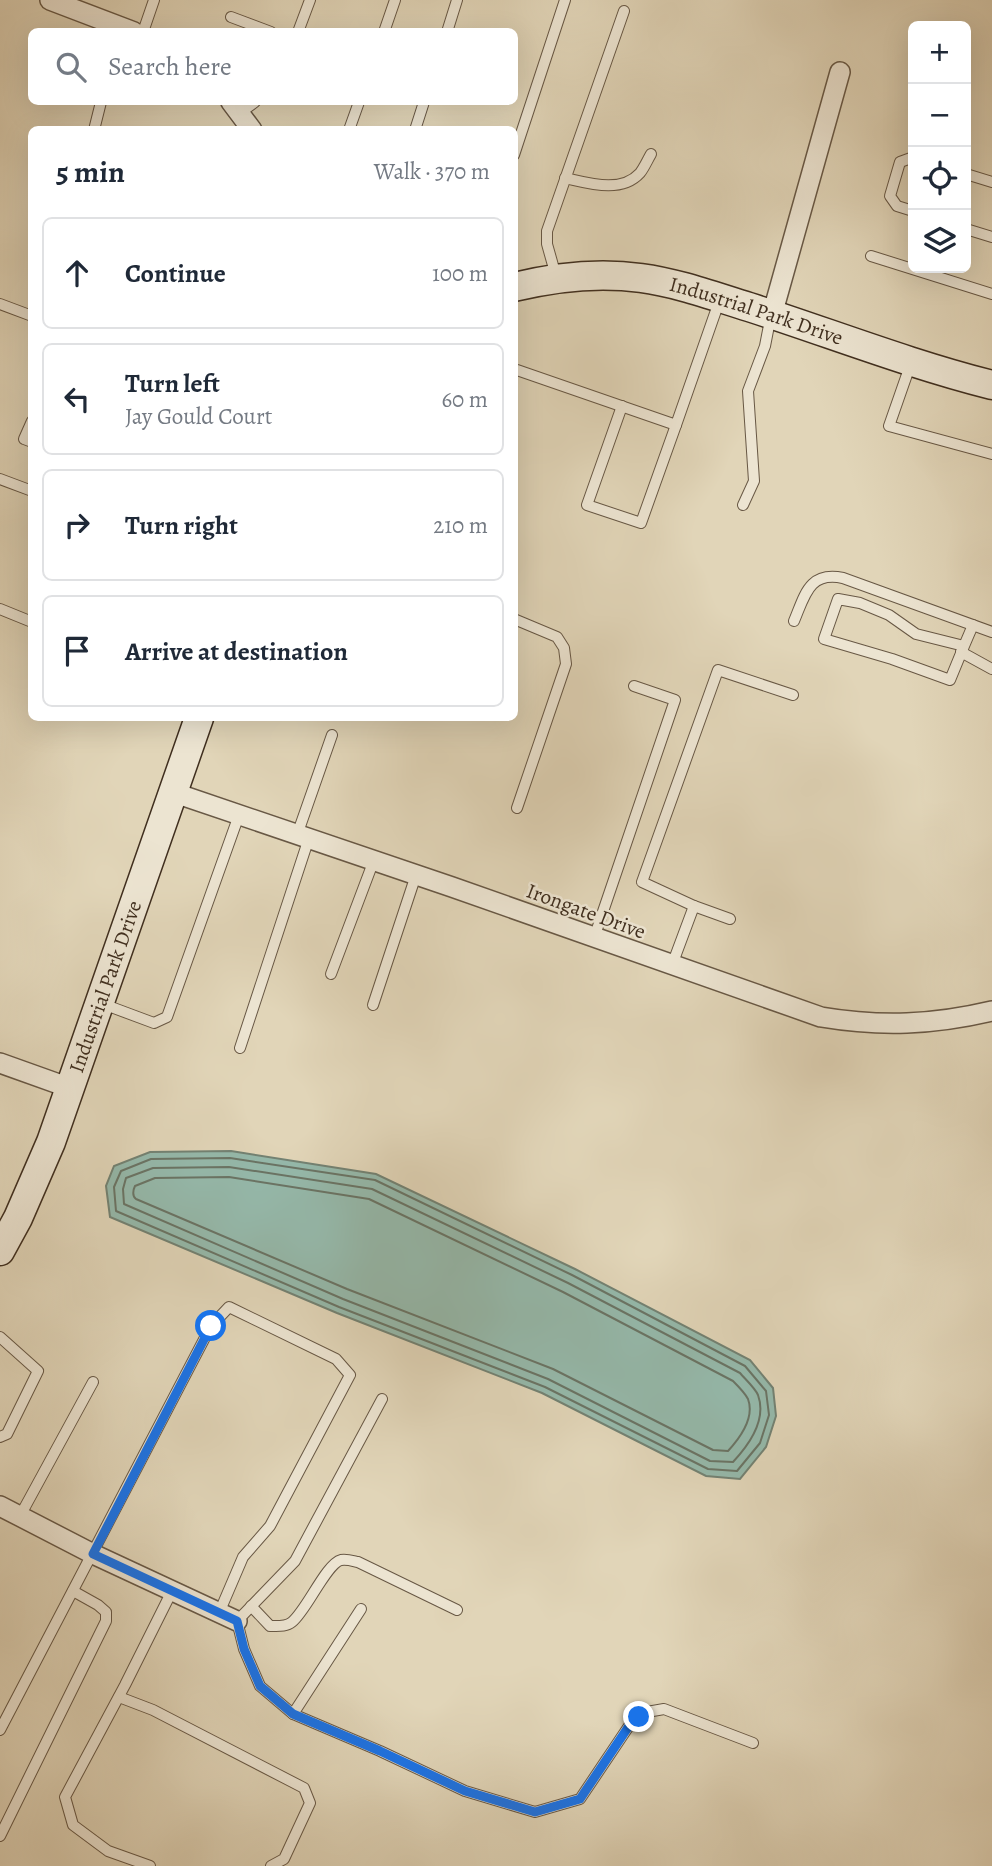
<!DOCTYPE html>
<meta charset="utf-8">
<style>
:root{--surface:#fff;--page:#f6f6f7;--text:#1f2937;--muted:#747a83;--line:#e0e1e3}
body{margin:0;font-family:Alegreya,serif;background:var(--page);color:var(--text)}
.controls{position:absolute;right:21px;top:21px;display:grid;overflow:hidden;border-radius:10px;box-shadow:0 7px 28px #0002}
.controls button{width:63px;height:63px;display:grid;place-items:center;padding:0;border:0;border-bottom:2px solid var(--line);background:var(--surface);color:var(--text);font:35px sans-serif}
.stop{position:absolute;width:21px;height:21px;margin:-16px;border:5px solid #1a73e8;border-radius:50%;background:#fff}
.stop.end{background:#1a73e8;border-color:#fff;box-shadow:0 2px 7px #0008}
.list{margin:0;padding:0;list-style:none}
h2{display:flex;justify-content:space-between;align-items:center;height:91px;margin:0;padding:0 28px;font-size:30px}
h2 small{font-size:23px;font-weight:400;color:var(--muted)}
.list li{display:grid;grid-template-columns:46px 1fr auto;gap:21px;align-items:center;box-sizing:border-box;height:112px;margin:0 14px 14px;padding:0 14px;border:2px solid var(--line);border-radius:10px}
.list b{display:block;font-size:26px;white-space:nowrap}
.list p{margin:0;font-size:23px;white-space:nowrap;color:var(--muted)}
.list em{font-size:23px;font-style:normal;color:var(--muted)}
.icon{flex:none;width:38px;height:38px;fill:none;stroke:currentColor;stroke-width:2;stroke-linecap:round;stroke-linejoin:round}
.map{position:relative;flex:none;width:992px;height:1866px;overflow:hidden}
.search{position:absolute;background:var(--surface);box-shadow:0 7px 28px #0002;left:28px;top:28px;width:490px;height:77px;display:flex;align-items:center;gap:18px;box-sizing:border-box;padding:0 24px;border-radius:10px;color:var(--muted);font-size:26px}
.panel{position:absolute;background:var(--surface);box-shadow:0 7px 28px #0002;left:28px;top:126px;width:490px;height:595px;border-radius:10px}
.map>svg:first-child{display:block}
.water{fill:#95b9ab;stroke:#738273;stroke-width:2}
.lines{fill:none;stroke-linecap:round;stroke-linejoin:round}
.shore{stroke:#6a7465;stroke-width:2}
.lane-casing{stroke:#685845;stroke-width:12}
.street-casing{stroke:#685845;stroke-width:22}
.secondary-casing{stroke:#402f1f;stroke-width:31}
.lane{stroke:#ece4d1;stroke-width:10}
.street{stroke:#ece4d1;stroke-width:19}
.secondary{stroke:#ece4d1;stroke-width:28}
.route{stroke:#1a73e8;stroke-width:9}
.labels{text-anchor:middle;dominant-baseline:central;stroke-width:5;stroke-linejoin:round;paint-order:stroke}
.street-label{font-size:21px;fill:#402f1f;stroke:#ece4d1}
</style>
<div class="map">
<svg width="992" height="1866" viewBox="0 0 992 1866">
<rect width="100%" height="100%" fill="#e1d5b8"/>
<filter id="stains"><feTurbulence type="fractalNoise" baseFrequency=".00286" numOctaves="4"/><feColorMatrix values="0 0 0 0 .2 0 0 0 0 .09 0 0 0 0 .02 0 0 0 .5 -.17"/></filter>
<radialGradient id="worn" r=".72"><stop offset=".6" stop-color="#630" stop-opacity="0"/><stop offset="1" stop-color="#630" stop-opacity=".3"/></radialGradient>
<polygon class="water" points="231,1151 376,1174 575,1269 750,1360 773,1388 776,1416 766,1447 740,1479 706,1476 542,1393 337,1313 110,1217 106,1186 114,1166 150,1152"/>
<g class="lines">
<g class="shore">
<polygon points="230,1158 375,1180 572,1275 745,1366 766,1391 769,1415 760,1443 737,1471 708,1469 545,1387 339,1307 116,1211 114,1187 121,1171 151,1159"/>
<path d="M229,1167L372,1189L568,1283L740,1373C745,1379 755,1388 758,1395C767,1420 749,1445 733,1462L710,1461L548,1379L343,1299L124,1204L123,1189L126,1178L153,1168Z"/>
<path d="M229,1177L369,1199L563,1292L733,1381C738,1386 745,1393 748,1399C755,1418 740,1438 728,1451L713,1450L553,1369L347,1289L136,1199C132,1196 133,1190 135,1186L155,1178Z"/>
</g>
<defs>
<g id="lane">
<polyline points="231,17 271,32"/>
<polyline points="143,32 154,0"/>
<polyline points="298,32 310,0"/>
<polyline points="384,32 395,0"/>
<polyline points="447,32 457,0"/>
<polyline points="240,113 255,102"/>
<polyline points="94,130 101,102"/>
<polyline points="349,130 359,102"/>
<polyline points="415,130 424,102"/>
<polyline points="514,155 565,0"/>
<polyline points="913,159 911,158 900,162 890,196 897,206 913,211"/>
<polyline points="966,174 992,182"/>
<path d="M565,178C588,183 621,194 640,173C644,168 647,161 651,154"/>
<polyline points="966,229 992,237"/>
<polyline points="871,256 992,294"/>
<polyline points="556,276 547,244 547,231 624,11"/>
<polyline points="0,304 32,316"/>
<polyline points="911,363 889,426 992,454"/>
<polyline points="514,370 517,370 676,425 720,299"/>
<polyline points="622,406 587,505 641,523 676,425"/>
<polyline points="32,421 24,439 32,442"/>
<polyline points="0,479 32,491"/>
<polyline points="743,505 754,481 748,391 765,346 771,315"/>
<polyline points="0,609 32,622"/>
<polyline points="514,619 557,637 564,648 566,664 517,808"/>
<path d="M794,621C805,595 809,571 843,578L992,632"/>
<polyline points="964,646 950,680 892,659 824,639 838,599 860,603 889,615 916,634 964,646 973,625"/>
<polyline points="961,652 992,669"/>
<polyline points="297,835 332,735"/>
<polyline points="730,919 694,906 642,882 718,670 793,695"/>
<polyline points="594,938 675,700 634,686"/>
<polyline points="672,965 694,906"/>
<polyline points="331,974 374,860"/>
<polyline points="103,1004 154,1023 167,1017 239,815"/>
<polyline points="373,1005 416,875"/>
<polyline points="240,1048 309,838"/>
<polyline points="0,1337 38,1371 7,1434 0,1437"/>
<polyline points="382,1399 295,1561 237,1621 244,1649 260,1686 293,1714 380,1751 465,1791 535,1812 580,1799 631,1723 647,1712 664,1709 753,1743"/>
<polyline points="20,1516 93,1382"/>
<path d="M251,1606L270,1626C278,1626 286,1627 292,1622C307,1610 326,1564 341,1560C347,1559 353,1561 358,1562L457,1610"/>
<polyline points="119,1697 153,1710 304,1788 310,1803 284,1859 271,1866"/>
<polyline points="293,1714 361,1609"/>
<polyline points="0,1730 211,1326 229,1307 336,1359 350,1375 270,1526 243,1557 219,1613"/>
<polyline points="0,1836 106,1621 106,1612 98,1605 73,1591"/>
<polyline points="150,1866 108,1851 73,1825 65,1797 125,1685 172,1591"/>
</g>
<g id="street">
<polyline points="50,0 134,32"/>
<polyline points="231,102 252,130"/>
<polyline points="772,315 840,72"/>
<path d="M172,792L452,887L821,1017C881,1027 933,1025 992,1011"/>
<polyline points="0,1063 70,1088"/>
<polyline points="0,1506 93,1554 237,1621"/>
</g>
<g id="secondary">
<path id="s1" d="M514,287C555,277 599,272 641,278C678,283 713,296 749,307C830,333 909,364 992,385"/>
<path id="s2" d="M0,1251L18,1218L51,1142L199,718"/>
</g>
</defs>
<use href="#lane" class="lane-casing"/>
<use href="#street" class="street-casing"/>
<use href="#secondary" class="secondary-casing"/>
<use href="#lane" class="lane"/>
<use href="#street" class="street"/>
<use href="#secondary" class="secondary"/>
</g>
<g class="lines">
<polyline class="route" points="211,1326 93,1554 237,1621 244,1649 260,1686 293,1714 380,1751 465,1791 535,1812 580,1799 631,1723 639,1717"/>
</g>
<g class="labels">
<g class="street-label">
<text stroke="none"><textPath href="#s1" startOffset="248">Industrial Park Drive</textPath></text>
<text transform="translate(586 911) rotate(20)">Irongate Drive</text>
<text stroke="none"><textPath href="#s2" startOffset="285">Industrial Park Drive</textPath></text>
</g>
</g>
<rect width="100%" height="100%" filter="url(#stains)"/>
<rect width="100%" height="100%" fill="url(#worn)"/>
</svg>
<div class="controls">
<button>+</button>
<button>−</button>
<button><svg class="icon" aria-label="locate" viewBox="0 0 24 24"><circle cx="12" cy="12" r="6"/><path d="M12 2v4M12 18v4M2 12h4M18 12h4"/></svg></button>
<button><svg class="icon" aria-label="layers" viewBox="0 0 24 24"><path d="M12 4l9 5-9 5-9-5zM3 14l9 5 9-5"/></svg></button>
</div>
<div class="stop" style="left:211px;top:1326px"></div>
<div class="stop end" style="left:639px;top:1717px"></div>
<div class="search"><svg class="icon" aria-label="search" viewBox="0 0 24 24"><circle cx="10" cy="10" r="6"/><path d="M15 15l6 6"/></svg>Search here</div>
<section class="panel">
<h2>5 min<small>Walk · 370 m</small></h2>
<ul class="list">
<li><svg class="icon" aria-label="ahead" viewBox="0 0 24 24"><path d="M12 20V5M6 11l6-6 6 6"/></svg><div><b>Continue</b></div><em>100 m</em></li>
<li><svg class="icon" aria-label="left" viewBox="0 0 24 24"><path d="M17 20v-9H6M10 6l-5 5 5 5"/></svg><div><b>Turn left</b><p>Jay Gould Court</p></div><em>60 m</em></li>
<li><svg class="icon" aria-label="right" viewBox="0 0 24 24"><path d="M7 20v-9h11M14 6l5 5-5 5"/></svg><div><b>Turn right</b></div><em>210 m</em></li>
<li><svg class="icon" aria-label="arrive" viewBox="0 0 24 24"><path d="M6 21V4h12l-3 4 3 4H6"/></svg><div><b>Arrive at destination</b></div></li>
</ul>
</section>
</div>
